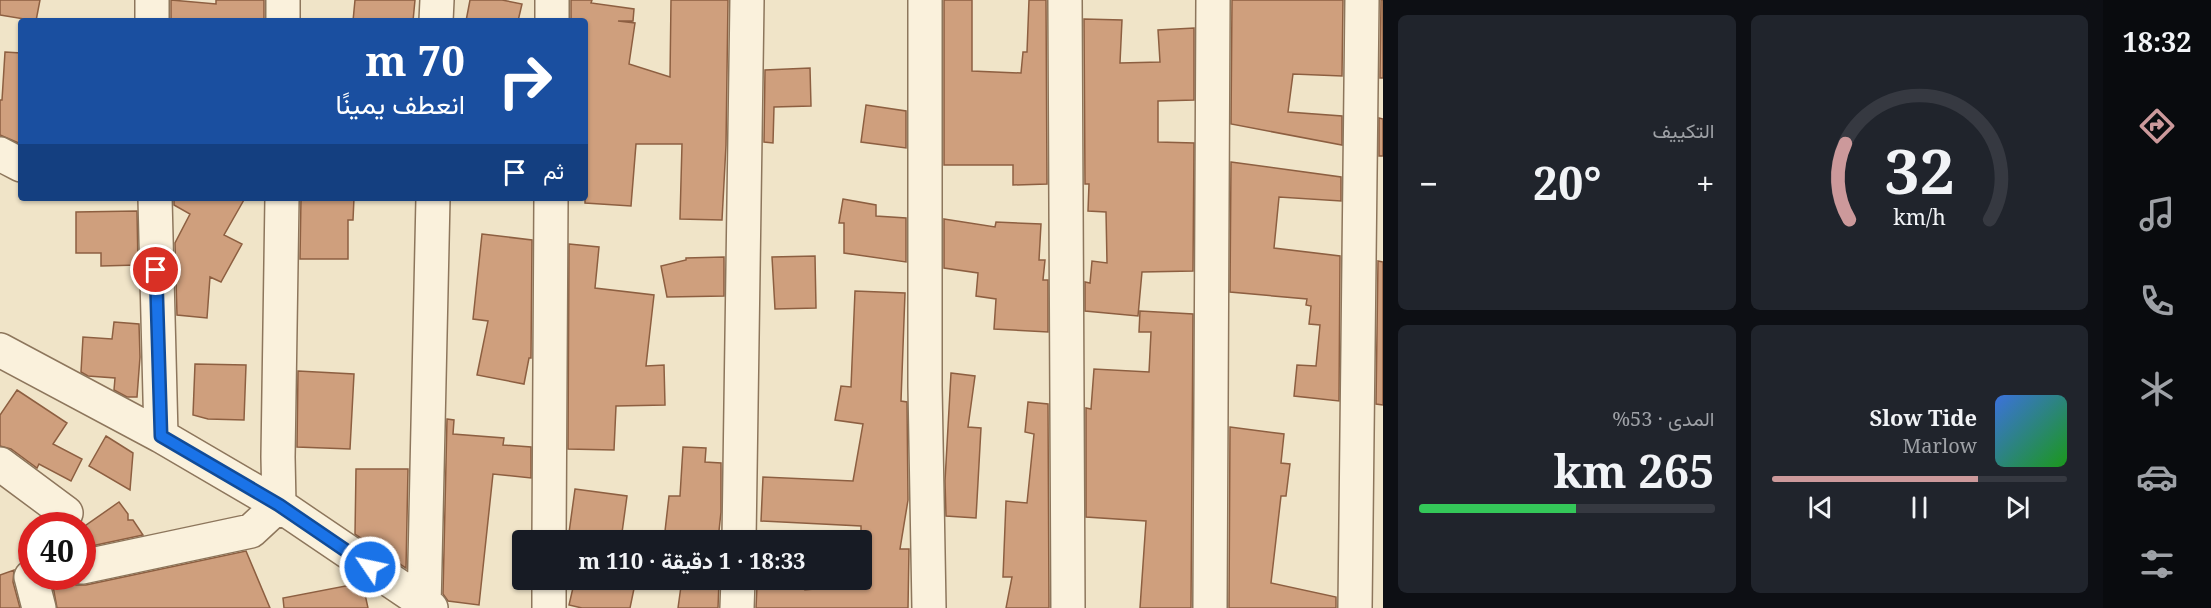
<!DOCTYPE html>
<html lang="ar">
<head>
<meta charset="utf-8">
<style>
	:root { --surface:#171b24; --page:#20242c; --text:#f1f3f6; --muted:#9ea1a6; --line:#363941; --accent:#cc999b }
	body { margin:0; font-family:"Noto Serif",Vazirmatn,serif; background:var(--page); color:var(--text); direction:rtl; height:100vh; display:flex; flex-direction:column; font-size:22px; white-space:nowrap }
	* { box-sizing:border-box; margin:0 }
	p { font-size:20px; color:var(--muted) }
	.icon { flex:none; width:33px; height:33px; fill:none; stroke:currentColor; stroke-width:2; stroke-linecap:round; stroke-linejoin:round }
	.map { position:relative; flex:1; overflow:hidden; direction:ltr }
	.details { display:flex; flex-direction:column; gap:15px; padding:15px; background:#0d0f14; width:720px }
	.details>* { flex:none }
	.top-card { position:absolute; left:18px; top:18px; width:570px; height:183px; border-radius:6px; box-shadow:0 2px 4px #0004; direction:rtl; background:#1a4fa0; color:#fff; overflow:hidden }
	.speed { position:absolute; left:18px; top:512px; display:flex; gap:12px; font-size:30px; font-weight:700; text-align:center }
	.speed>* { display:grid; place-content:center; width:78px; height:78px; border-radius:50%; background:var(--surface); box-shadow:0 2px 4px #0004; line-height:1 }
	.speed .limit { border:9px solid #d22; background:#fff; color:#111 }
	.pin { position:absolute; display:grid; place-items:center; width:51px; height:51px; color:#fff; margin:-26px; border:3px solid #fff; border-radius:50%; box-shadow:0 2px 6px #0007 }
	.me { position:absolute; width:66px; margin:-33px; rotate:304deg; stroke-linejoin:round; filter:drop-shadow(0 0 4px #0008) }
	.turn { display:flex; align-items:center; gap:21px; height:126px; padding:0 24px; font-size:27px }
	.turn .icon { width:78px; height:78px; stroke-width:2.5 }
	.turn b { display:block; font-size:42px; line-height:51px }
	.then { display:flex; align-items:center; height:57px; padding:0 24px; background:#0003; gap:12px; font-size:22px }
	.big { font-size:45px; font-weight:700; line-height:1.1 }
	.details .card { flex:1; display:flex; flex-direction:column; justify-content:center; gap:9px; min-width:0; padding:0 21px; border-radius:9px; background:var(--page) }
	.details .dial { align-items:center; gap:0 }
	.dial svg { height:156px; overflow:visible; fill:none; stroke:var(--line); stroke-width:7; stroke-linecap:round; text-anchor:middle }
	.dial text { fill:var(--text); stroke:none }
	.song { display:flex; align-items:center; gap:18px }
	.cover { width:72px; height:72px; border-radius:9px; background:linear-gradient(135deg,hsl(220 70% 55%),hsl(120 70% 35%)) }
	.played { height:6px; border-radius:3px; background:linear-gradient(90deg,var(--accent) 70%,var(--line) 70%) }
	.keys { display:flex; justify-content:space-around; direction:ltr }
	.heat { display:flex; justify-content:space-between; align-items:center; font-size:33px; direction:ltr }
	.charge { height:9px; border-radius:4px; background:linear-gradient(90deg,#34c759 53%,var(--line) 0) }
	.details .tiles { flex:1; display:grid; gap:15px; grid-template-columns:repeat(2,1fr) }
	.trip { position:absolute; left:512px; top:530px; width:360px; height:60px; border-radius:6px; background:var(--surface); box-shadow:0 2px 4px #0004; font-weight:700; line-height:60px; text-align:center; direction:rtl }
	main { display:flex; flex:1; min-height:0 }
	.tab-bar { display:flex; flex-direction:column; width:108px; justify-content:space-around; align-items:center; background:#090b0e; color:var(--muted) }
	.tab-bar .icon { width:42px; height:42px }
	.tab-bar .active { color:var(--accent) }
	.tab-bar b { font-size:27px; color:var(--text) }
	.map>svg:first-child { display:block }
</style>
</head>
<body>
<main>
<nav class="tab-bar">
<b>18:32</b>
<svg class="icon active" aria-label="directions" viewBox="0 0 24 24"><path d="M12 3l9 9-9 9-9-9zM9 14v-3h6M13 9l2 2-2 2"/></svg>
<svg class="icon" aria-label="music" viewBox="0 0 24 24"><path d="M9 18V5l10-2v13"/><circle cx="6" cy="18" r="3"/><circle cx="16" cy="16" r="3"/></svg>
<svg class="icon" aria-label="phone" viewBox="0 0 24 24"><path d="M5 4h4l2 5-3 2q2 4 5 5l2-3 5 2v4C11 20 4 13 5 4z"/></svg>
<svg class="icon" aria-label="climate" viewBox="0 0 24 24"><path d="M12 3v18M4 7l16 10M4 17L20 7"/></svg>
<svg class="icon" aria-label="car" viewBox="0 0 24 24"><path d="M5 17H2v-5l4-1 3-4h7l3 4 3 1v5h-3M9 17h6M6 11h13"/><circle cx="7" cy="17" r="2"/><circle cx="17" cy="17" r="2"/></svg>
<svg class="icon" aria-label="filters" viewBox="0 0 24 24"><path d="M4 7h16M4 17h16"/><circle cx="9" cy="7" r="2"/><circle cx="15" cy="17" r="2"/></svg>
</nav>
<section class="details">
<div class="tiles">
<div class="card dial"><svg viewBox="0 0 100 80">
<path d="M14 69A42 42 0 1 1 86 69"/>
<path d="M14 69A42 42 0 0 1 12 30" stroke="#cc999b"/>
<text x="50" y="56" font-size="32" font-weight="700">32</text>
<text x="50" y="72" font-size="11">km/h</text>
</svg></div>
<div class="card"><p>التكييف</p>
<div class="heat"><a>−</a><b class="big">20°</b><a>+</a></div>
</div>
<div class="card">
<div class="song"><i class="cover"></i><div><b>Slow Tide</b><p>Marlow</p></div></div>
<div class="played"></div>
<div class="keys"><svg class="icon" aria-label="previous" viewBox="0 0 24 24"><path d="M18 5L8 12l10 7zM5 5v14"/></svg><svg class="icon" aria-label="pause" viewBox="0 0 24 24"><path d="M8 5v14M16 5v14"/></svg><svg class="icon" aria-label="next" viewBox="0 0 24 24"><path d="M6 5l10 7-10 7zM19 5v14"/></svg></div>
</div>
<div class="card"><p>المدى · 53%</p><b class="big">265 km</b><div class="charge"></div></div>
</div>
</section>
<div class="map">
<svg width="1383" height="608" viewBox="0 0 1383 608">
	<rect width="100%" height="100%" fill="#f0e4c8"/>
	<path fill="#cf9f7d" stroke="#8d5f41" stroke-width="1.5" d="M0,0H40L36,21L0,15Z
		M171,0L216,4V0H264V21H171Z
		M355,0H415L413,21H353Z
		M470,0H502L522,4L518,21H466Z
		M571,0H592L591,3L634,9L633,21H618L635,23L629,64L670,77L671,0H728L726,145L722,220L680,219L682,144H636L631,206L585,203V21H571Z
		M944,0H972V71L1021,73L1023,52H1027L1029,0H1046L1047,184L1013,185V165H944Z
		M1232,0H1343L1342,76L1293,74L1288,112L1342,116V145L1231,124Z
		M1381,0H1383V78H1380Z
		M1084,19L1122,20L1120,63L1160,62L1158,30L1194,28V100L1158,101V142L1194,143L1193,271L1142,272L1138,316L1085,311V282L1090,283L1092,261L1107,263L1106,212L1088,211L1089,184H1085Z
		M5,52L21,53V144L0,135V100H2Z
		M810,68L811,106L774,107L773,143L764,142L765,70Z
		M866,105L906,111V148L861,142Z
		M1379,118L1383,119V156H1379Z
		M1231,162L1341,177V201L1279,197L1274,248L1340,256L1339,401L1294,396L1297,365L1316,366L1320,325L1309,324L1311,306L1306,305L1307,299L1230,292Z
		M174,198H245L224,235L242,244L221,282L210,277L207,318L177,315L175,243L190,214L174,205Z
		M301,198H354L353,220H348V259H300Z
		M843,199L876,205V216L906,218V262L844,253V223H839Z
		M137,211L138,265L101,266V253H76V212Z
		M944,219L995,227L996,222L1041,224L1039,260H1045L1043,280H1048V332L994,329L996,299L976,296L978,273L944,268Z
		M482,234L532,240L531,358H529L524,384L477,375L488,321L473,319Z
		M569,244L599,247L595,288L654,295L646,366L664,365L665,405L616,406L614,450L568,449Z
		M815,256L816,308L775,309L772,257Z
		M724,257V296L667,297L661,266L686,260V258Z
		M1378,261L1383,262V405L1376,404Z
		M855,291L905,293L901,401L907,402L908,500L900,549H909L908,608H756L757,586L761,587V579H805V590L855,585V579H861V526L761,521L763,477L853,481L863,424L835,420L841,386L851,387Z
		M1140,311L1193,314L1191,608H1140L1146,521L1086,517V408L1091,409L1094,369L1149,372L1151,332H1139Z
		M114,322L139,324L140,357L137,397H127L114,390L115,378L88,376L81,372L83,337L112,339Z
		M195,364L246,365L244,420L208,419L193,415Z
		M298,371L354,374L350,449L297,447Z
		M951,373L975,376L968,427L981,428L976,518L946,516L945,481Z
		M17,390L67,423L53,444L82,459L71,481L39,464L37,468L11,449L0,446V415Z
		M1028,402L1048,404L1049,608H1006L1012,577H1003L1006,501L1027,503L1034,434L1025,432Z
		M447,419L454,420L453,434L504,438L503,445L531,447V478L493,474L479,605L448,601L443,594Z
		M1230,427L1284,434L1281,463L1290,464L1286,496H1281L1271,583L1336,597V608H1229Z
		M106,436L133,453L130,490L89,466Z
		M683,447L706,448L705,462L721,463V512L718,540H664L669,496H680Z
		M356,469H408L406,568L355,534Z
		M575,489L627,496L621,540H568Z
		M119,502L128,514V520H133L143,535L82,548V528Z
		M246,551L270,608H57L53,586L55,580L67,578L76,585H86Z
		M14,570L13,582L20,608H0V575Z
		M575,579H636L630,608H582L569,605Z
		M682,579L719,581L718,608H678Z
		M361,583L363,585L368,608H284L283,598Z"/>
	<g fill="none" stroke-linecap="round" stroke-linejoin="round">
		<defs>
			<path id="minor" d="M152,0V21
				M283,0V21
				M925,0V386L929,608
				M1065,0L1068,608
				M436,21L437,0
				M552,21V0
				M0,154L21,165
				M155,198L161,436
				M0,350L161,436L279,505L431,608
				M0,464L66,513
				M549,540L551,198
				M739,540L747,0
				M82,567L251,531L279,505L278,457L282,198
				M37,576L31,577L39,608
				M424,608L433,198
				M549,608V579
				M737,608L738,579
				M1210,608L1213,0
				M1355,608L1362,0"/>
		</defs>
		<use href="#minor" stroke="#8d765c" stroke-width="36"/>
		<use href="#minor" stroke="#faf1dc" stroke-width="33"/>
	</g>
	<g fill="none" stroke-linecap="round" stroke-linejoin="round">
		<defs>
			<path id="route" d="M156,270L161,436L279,505L370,567"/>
		</defs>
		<use href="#route" stroke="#114b97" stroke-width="15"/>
		<use href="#route" stroke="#1a73e8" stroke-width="10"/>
	</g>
</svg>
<div class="speed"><div class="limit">40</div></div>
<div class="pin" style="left:156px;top:270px;background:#d93025"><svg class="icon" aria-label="arrive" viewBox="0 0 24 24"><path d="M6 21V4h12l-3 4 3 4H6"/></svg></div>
<svg class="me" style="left:370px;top:567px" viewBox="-20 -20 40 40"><circle r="17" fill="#1a73e8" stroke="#fff" stroke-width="3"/><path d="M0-11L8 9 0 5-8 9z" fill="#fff"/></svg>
<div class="trip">18:33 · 1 دقيقة · 110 m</div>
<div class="top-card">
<div class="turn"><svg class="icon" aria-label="right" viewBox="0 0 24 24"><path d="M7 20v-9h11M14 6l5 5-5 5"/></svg><div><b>70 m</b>انعطف يمينًا</div></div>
<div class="then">ثم<svg class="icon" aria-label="arrive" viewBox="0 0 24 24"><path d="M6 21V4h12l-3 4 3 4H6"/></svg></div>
</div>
</div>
</main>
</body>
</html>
